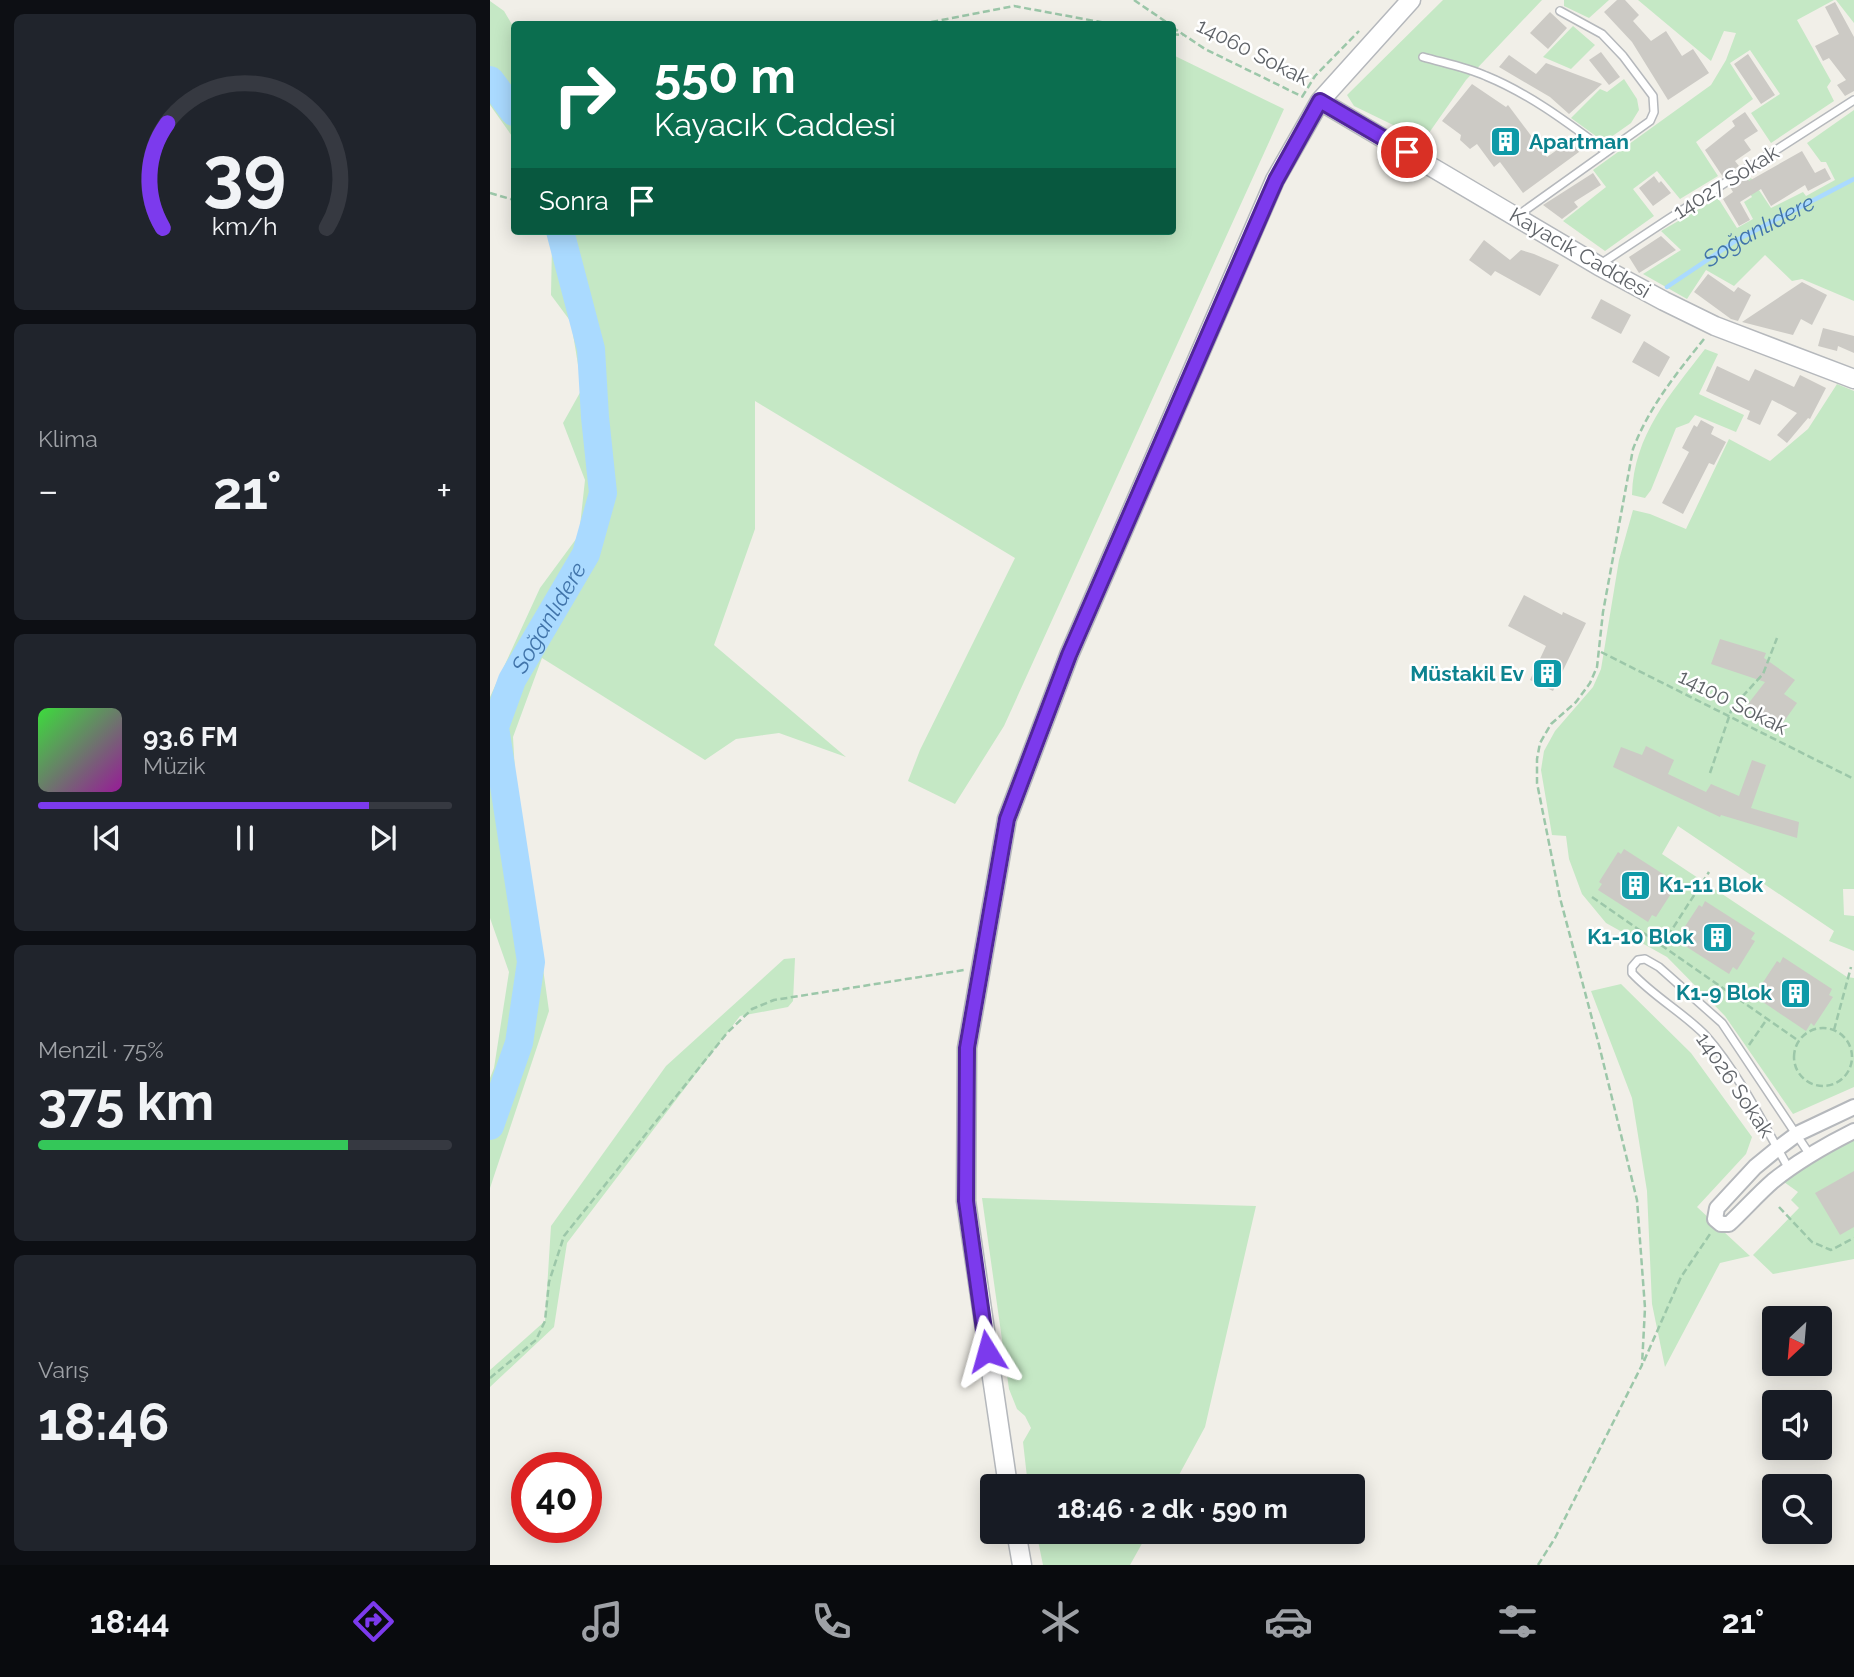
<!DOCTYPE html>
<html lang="tr">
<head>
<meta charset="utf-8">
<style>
	:root { --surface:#171b24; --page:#20242c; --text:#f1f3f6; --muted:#9ea1a6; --line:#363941; --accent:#7c3aed }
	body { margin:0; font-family:Raleway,sans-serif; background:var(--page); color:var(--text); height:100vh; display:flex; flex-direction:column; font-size:26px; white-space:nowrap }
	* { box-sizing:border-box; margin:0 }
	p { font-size:23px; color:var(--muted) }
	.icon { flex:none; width:38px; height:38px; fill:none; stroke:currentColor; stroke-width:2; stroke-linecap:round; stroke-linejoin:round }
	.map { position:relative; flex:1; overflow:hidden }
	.panel { display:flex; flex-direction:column; gap:14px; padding:14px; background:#0d0f14; width:490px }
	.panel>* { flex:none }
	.guide { position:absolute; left:21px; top:21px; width:665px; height:214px; border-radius:7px; box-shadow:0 4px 18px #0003; background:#0b6e4f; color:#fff; overflow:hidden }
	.needle { width:46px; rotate:206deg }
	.fabs { position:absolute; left:1272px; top:1306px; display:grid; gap:14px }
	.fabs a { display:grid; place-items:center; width:70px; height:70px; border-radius:7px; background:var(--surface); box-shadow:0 4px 18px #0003; font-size:35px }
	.speed { position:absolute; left:21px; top:1452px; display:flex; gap:14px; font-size:35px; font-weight:700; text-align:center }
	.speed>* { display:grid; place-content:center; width:91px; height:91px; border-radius:50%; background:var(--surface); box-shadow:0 4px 18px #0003; line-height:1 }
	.speed .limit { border:10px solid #d22; background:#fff; color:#111 }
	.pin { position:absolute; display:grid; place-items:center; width:60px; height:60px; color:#fff; margin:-30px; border:4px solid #fff; border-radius:50%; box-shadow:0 2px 7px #0007 }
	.me { position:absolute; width:77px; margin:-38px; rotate:352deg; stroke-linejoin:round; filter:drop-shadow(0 0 5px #0008) }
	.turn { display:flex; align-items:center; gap:24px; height:147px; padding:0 28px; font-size:32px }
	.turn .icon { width:91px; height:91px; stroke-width:2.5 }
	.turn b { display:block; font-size:49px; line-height:60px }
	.then { display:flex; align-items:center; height:66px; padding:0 28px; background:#0003; gap:14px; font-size:26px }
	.big { font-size:52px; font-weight:700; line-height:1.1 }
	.panel .card { flex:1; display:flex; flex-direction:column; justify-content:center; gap:10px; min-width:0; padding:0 24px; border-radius:10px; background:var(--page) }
	.panel .dial { align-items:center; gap:0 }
	.dial svg { height:182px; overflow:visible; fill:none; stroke:var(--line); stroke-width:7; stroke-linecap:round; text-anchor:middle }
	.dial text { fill:var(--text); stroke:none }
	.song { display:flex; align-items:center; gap:21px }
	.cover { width:84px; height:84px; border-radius:10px; background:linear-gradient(135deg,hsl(120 70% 55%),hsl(300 70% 35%)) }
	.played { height:7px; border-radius:4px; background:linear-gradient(90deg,var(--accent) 80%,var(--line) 80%) }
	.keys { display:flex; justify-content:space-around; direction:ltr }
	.heat { display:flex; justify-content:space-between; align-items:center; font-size:38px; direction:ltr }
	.charge { height:10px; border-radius:5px; background:linear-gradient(90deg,#34c759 75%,var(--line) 0) }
	.trip { position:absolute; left:490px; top:1474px; width:385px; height:70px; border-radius:7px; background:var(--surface); box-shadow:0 4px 18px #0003; font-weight:700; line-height:70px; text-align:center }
	.tab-bar { display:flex; height:112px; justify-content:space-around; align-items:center; background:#090b0e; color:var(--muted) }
	.tab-bar .icon { width:49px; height:49px }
	.tab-bar .on { color:var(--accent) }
	.tab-bar b { font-size:32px; color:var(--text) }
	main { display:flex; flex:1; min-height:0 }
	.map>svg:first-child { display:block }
</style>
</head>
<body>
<main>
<section class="panel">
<div class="card dial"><svg viewBox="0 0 100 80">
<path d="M14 69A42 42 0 1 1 86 69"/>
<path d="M14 69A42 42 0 0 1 16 23" stroke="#7c3aed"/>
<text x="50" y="56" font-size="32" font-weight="700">39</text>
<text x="50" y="72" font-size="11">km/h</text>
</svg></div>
<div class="card"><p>Klima</p>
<div class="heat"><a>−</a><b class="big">21°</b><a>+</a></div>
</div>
<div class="card">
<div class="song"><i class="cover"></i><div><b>93.6 FM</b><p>Müzik</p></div></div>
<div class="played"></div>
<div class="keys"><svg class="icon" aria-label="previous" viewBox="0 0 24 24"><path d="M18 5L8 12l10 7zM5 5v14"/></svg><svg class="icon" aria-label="pause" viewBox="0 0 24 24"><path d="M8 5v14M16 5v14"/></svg><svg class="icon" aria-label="next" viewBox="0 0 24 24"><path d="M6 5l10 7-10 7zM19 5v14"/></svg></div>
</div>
<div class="card"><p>Menzil · 75%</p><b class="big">375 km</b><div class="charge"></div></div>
<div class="card"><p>Varış</p><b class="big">18:46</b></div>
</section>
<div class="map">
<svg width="1364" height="1565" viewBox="0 0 1364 1565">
	<rect width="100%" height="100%" fill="#f1efe8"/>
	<path fill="#c5e8c5" d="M953,0H1052L976,80L934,140L864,106L857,95Z
		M1074,0H1119L1099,18L1074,6Z
		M1148,0H1344L1307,20L1341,81L1337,87L1344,101L1281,143L1261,113L1290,94L1260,50L1240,63L1263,99L1206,142L1228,176L1190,199L1167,171L1143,189L1164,216L1115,251L1073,221L1116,187L1103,170L1221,85L1236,60L1246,33L1234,31L1221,61Z
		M1346,0H1364V23Z
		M0,1L14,11L24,28V139L0,105Z
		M1083,26L1105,45L1081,69L1053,57Z
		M683,55L794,109L514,726L465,804L418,781L430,750L525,558L265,401V529L224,645L356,757L289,733L246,739L215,760L52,658L23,737L27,808L31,812L59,1011L0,1188V1078L4,1068L19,972L0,918V697L50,588L89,535L95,480L73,423L92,389L81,322L61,295L62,244L73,231H682Z
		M1134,79L1147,99L1149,110L1141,123L1114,142L1081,118L1110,89L1117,92Z
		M1364,110V301L1312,279L1302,281L1275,255L1244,286L1216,270L1197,299L1153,274L1191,250L1171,231L1228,198L1247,228L1263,219L1254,202L1262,197L1253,183L1261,178L1281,208L1313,192L1316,196L1345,180L1336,162H1331L1317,143Z
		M1215,349L1228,354L1209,394L1254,415L1246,432L1205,415L1199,423L1186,428L1161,490L1155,498L1142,495C1144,434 1180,395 1215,349Z
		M1347,384L1364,391V889H1353L1354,915L1364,916V951L1339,941L1344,931L1188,826L1172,854L1357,977L1364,978V1087L1303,1114L1235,1016L1177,957L1116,923L1092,894L1079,859L1076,836L1062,835L1051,770L1054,751L1065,731L1103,687L1111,669L1129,560L1143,510L1160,514L1196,529L1239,439L1280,461L1318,429Z
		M305,958L303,1001L298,1007L250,1016L77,1243L64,1327L0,1387V1370L55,1321L61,1226L176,1066L294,959Z
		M1131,984L1201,1053L1262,1137L1256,1154L1207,1207L1260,1256L1230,1263L1175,1367L1162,1304L1157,1191L1142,1098L1101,991Z
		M1364,1139V1259L1283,1274L1263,1255L1309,1208L1301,1200L1308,1192L1294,1182L1334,1153Z
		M492,1198L766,1206L715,1427L683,1486H538L533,1442L541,1428L535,1416L527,1409L519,1389Z
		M546,1531H659L640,1565H553Z"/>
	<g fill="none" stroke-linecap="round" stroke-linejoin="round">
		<path stroke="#aadaff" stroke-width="4.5" id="s1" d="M1177,287L1247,240L1364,179"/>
		<g stroke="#aadaff" stroke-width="28">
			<path d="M0,80L24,112"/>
			<path id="s2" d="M0,1126L29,1043L41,962L5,727L22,680L96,554L113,493L105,417L101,349L70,231"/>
		</g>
	</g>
	<path fill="#cccac5" d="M1127,0H1135L1149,15L1143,21L1161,41L1176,31L1192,56L1203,49L1219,73L1178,100L1142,42L1114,12Z
		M1345,2L1364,37V91L1355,96L1347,85L1356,80L1339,58L1333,61L1325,46L1349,34L1335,7Z
		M1060,12L1077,28L1058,49L1040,33Z
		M1111,52L1130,77L1119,85L1099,60Z
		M1258,54L1285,95L1271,104L1244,64Z
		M1019,55L1046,74L1056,63L1112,84L1079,114L1060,97L1009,67Z
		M982,84L1016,107L1018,105L1057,157L1081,140L1089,152L1033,193L1010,162L1004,167L987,144L980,149L970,140L971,135L952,121Z
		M1255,112L1268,131L1254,140L1261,150L1245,161L1249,166L1233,177L1215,150L1245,126L1242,121Z
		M1312,151L1325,173L1335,168L1341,179L1318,191L1315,185L1281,206L1271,189L1250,202L1260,220L1249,226L1233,199L1243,192L1240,187L1256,176L1259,181Z
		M1103,173L1111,185L1084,202L1088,207L1072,219L1053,205Z
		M1164,176L1169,183L1171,181L1181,193L1163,206L1149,188Z
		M1171,236L1186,250L1149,273L1139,257Z
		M994,240L1020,260L1031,250L1044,254L1069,265L1050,296L1005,271L1001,276L979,260Z
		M1218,274L1244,292L1248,287L1261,295L1248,321L1241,319L1204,292Z
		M1312,282L1337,295L1322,325L1311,319L1303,335L1252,322Z
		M1111,299L1141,315L1131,334L1101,318Z
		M1333,328L1364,336V353L1348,346L1347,351L1328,346Z
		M1154,341L1180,357L1169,377L1142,362Z
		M1227,366L1259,381L1265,369L1304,387L1310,375L1336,388L1320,419L1318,418L1297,443L1287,435L1307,413L1282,400L1270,425L1257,419L1260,411L1216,391Z
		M1211,420L1224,427L1221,434L1236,442L1224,465L1219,463L1193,514L1172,503L1199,452L1192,448L1204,425L1207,427Z
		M1034,595L1072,615L1073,612L1096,623L1063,691L1040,680L1056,646L1018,626Z
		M1230,639L1276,653L1274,658L1305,680L1294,694L1307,703L1290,727L1258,704L1275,682L1221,664Z
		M1156,746L1184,760L1178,774L1216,792L1221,784L1249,796L1262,760L1276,765L1261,808L1309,822L1307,838L1231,815L1230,817L1123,767L1131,747L1152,755Z
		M1134,849L1184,881L1180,887L1184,889L1166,917L1162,915L1158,922L1108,890L1112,884L1109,882L1128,852L1131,854Z
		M1215,901L1265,933L1261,939L1265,941L1247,970L1243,967L1239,974L1189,942L1193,936L1190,934L1209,905L1212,907Z
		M1293,957L1342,989L1339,995L1343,997L1324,1026L1321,1023L1316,1031L1267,998L1271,992L1268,990L1287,961L1290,963Z
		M1364,1171V1227L1350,1235L1325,1193Z"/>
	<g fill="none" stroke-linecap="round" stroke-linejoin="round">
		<defs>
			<path id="service" d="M933,57C954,63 976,67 996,76C1040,94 1078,123 1116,151
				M1027,216L1160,121L1164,112L1163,96L1133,56L1112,34L1070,11
				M1109,265L1177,220L1364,100
				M1299,1169C1275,1127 1248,1072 1216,1036C1194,1013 1164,997 1142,973V967L1148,960L1155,959L1169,967L1232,1023L1320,1155"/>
			<path id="minor" d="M1364,1107L1307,1134L1287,1149L1265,1167L1227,1208L1225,1219L1231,1224H1239C1254,1210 1268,1194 1283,1181C1308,1161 1336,1145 1364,1131"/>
			<path id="tertiary" d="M830,101L1109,266L1174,301L1225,326L1364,379
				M518,1486L476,1201L477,1048L517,819L579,655L785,180L830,101L921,0
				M526,1531L532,1565"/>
		</defs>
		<use href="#service" stroke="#b5b8bc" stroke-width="10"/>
		<use href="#minor" stroke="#b5b8bc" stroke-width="18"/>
		<use href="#tertiary" stroke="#b5b8bc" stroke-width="21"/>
		<path stroke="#9cc7a9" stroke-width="2.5" stroke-dasharray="7 3.5" stroke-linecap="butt" d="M644,0L679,24
			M431,24L524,6L621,24
			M682,27L715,49L813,97
			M682,34L693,35
			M812,97L825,76L869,31
			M0,193L24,200
			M1111,652L1364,779
			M1220,773L1242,708L1273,674L1287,638
			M1102,897L1309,1041
			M1172,945L1219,872
			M1304 1057a29 29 0 1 1 58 0a29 29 0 1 1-58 0Z
			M1344,1030L1361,967
			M1259,1045L1277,1019
			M1289,1207L1322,1242L1341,1250L1364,1238
			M1154,1361L1191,1277L1220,1234
			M0,1378L46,1340L55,1321L59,1282L74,1236L237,1033L262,1009L284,1000L474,970
			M1048,1565L1065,1538L1152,1365L1155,1308L1147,1200L1109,1045L1070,898L1047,783V759L1050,743L1061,724L1086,702L1100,683L1107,667L1113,612L1143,449C1159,407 1186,374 1214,339"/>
		<use href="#service" stroke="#fff" stroke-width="7"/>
		<use href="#minor" stroke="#fff" stroke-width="14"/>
		<use href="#tertiary" stroke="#fff" stroke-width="18"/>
	</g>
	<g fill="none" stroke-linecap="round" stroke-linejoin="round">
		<defs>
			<path id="route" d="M497,1351L476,1201L477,1048L517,819L579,655L775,205L786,180L830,101L917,152"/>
		</defs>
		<use href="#route" stroke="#51269a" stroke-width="18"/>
		<use href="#route" stroke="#7c3aed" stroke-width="12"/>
	</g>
	<defs>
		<symbol id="building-square" viewBox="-11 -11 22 22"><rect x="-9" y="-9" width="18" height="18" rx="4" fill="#0f9aa8" stroke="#fff"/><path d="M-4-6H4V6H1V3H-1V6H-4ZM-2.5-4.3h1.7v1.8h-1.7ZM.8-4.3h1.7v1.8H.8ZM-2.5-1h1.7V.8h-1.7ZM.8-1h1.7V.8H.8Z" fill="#fff"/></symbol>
	</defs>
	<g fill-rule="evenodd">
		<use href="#building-square" x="998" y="124" width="35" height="35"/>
		<use href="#building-square" x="1040" y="656" width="35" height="35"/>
		<use href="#building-square" x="1128" y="868" width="35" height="35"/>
		<use href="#building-square" x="1210" y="920" width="35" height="35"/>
		<use href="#building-square" x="1288" y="976" width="35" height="35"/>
	</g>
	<g text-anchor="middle" stroke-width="5" stroke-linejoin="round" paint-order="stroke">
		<g font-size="21" fill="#5f6368" stroke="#fff">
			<text transform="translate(763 52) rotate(27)" y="7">14060 Sokak</text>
			<text transform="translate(1236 182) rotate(-32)" y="7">14027 Sokak</text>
			<text transform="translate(1090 253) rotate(30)" y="7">Kayacık Caddesi</text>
			<text transform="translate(1243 702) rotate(27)" y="7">14100 Sokak</text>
			<text transform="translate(1245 1085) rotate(56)" y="7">14026 Sokak</text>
		</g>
		<g font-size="21" font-weight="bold" fill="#0d838f" stroke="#fff" text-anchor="end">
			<text x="1039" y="149" text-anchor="start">Apartman</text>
			<text x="1034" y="681">Müstakil Ev</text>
			<text x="1169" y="892" text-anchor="start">K1-11 Blok</text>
			<text x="1204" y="944">K1-10 Blok</text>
			<text x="1282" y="1000">K1-9 Blok</text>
		</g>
		<g font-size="23" font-style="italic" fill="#4174aa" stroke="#fff">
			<text dy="8" stroke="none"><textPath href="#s1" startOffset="108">Soğanlıdere</textPath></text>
			<text dy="8" stroke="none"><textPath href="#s2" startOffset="530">Soğanlıdere</textPath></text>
		</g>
	</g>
</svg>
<div class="fabs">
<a><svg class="needle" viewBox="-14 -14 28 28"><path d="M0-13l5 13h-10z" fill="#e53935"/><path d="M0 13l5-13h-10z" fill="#9ea1a6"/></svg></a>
<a><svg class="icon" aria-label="sound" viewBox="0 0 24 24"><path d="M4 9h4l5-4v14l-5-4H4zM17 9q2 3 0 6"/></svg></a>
<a><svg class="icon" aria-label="search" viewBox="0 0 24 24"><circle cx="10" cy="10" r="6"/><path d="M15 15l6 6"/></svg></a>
</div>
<div class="speed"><div class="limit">40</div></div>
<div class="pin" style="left:917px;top:152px;background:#d93025"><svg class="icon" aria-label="arrive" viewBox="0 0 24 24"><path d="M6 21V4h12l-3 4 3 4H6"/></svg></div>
<svg class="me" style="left:497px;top:1351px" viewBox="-20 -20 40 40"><path d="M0-17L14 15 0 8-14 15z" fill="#7c3aed" stroke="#fff" stroke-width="4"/></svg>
<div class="trip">18:46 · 2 dk · 590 m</div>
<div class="guide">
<div class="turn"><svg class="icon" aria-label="right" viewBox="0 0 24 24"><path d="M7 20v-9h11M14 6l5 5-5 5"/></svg><div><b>550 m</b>Kayacık Caddesi</div></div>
<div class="then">Sonra<svg class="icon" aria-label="arrive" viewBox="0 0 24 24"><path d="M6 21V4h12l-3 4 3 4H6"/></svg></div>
</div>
</div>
</main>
<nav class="tab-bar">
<b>18:44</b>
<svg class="icon on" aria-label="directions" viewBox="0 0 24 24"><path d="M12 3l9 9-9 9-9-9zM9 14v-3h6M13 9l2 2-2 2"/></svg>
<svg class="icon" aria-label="music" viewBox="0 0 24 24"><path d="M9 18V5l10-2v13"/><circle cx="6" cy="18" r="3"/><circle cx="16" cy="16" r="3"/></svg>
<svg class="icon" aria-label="phone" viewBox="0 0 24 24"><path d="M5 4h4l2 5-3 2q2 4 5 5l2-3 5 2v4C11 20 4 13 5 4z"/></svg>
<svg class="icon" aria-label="climate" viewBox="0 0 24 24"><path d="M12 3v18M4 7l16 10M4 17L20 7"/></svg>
<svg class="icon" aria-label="car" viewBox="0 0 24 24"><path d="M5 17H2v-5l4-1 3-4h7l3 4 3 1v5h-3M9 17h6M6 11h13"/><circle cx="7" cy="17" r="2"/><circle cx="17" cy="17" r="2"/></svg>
<svg class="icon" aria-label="filters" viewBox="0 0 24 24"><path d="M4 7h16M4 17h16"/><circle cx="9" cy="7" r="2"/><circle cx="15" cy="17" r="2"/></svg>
<b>21°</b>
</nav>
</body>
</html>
